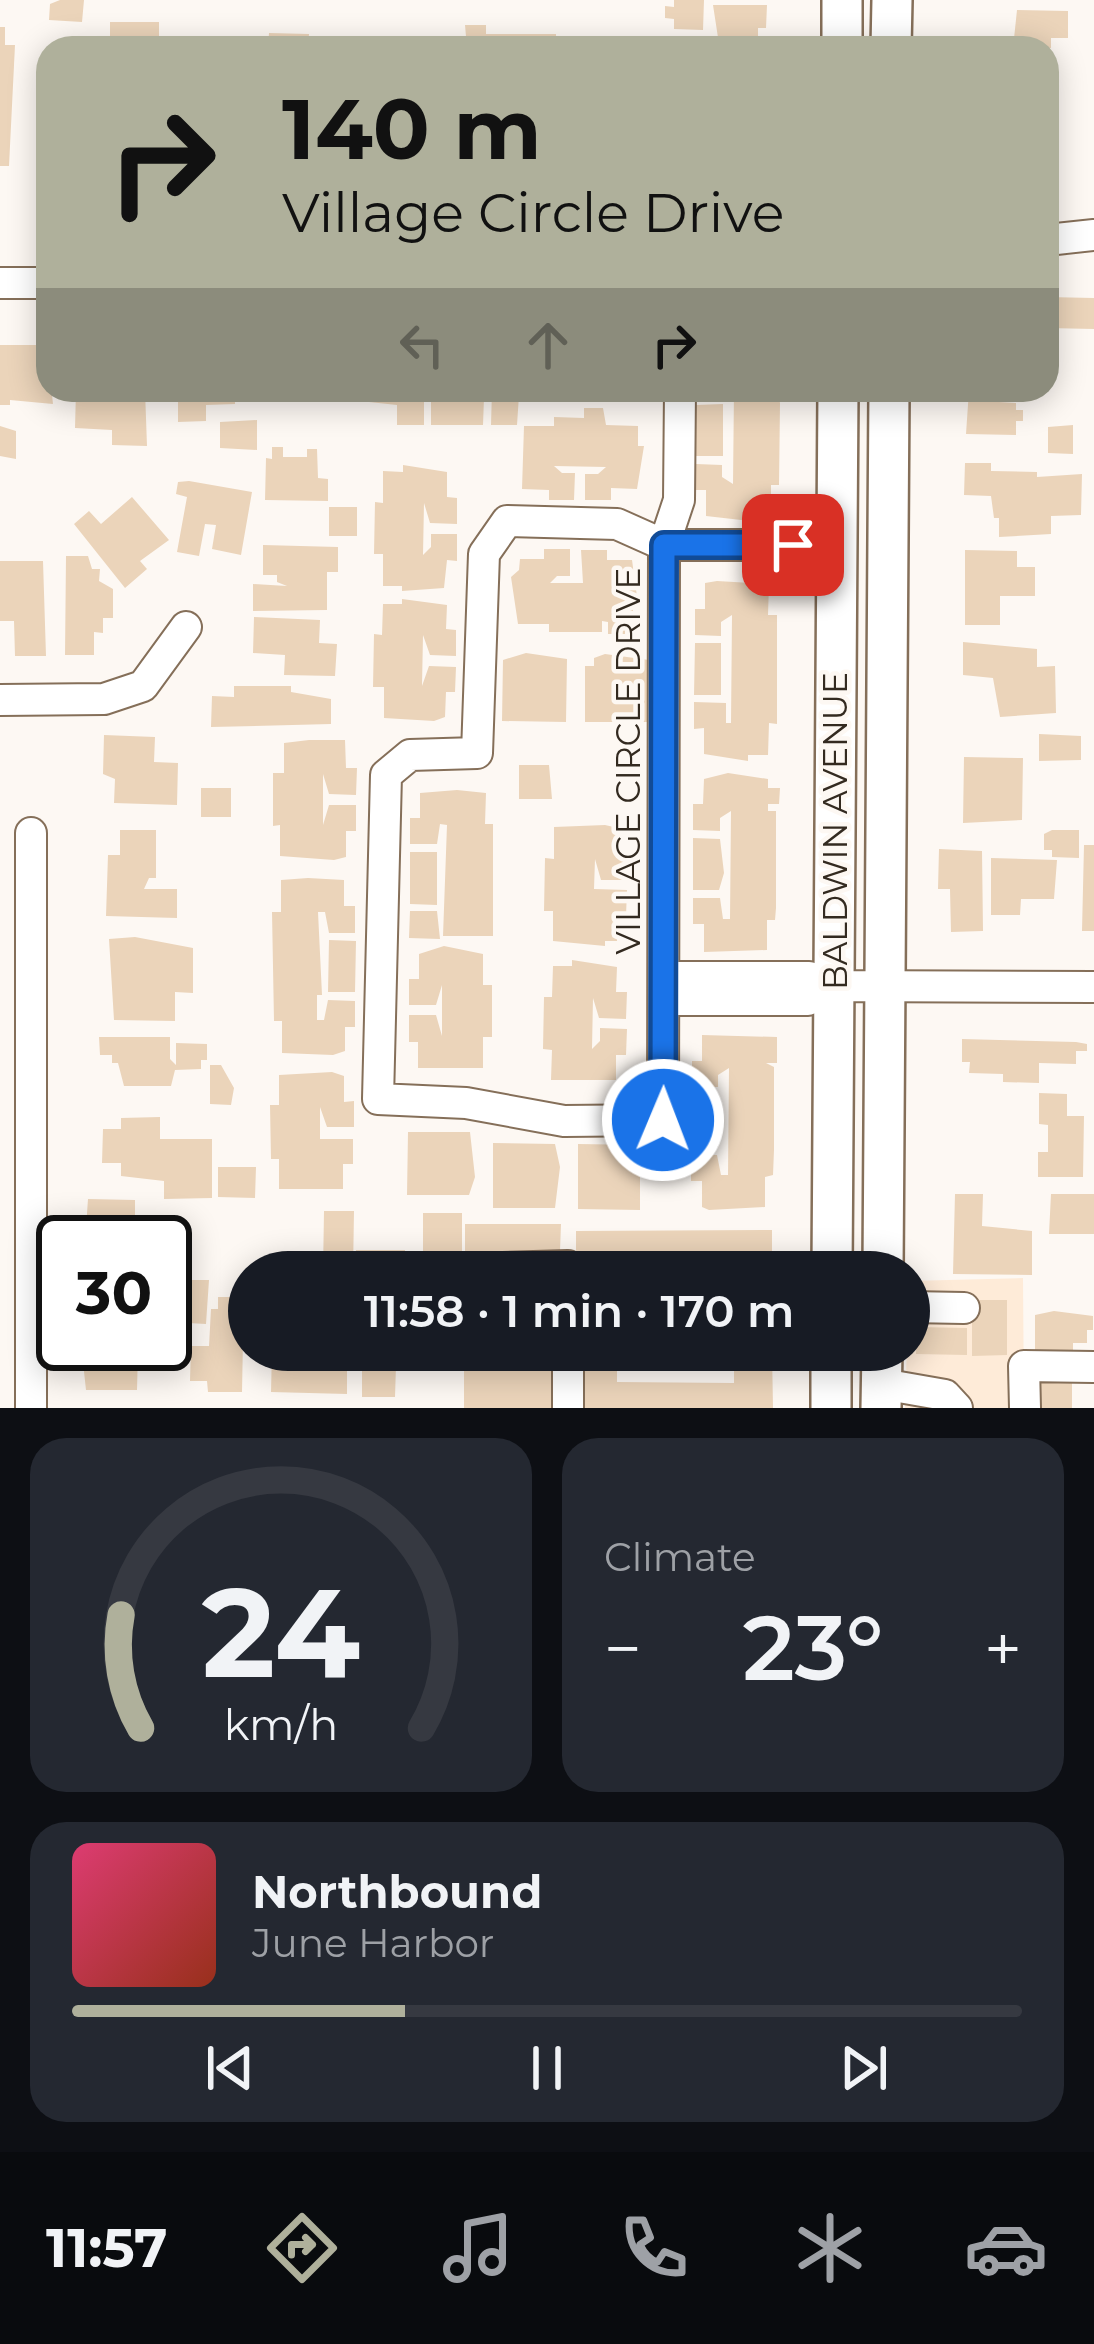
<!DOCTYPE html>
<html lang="en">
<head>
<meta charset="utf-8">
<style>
	:root { --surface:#171b24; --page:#242831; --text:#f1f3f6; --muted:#9ea1a6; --line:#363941; --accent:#afb09b }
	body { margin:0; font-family:Montserrat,sans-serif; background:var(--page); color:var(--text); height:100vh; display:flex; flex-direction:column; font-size:45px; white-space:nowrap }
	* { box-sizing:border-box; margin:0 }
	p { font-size:39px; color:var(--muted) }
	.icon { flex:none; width:66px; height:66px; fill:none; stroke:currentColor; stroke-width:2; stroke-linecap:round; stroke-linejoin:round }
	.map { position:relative; height:1408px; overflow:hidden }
	.sheet { display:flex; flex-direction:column; gap:30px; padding:30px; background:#0d0f14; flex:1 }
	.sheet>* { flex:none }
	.hud { position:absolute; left:36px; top:36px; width:1023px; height:366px; border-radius:36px; box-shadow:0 6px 30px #0003; background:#afb09b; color:#111; overflow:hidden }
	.speed { position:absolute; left:36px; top:1215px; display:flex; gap:24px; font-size:60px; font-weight:700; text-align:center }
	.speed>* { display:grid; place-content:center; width:156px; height:156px; border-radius:50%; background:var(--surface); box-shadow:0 6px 30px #0003; line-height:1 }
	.speed .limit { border:6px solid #111; border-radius:18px; background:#fff; color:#111 }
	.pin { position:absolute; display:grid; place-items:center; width:102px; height:102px; color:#fff; margin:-51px; border-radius:24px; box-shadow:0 6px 18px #0006 }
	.me { position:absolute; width:132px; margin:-66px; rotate:1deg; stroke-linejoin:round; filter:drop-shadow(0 0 9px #0008) }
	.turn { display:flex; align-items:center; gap:42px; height:252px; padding:0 48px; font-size:54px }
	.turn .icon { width:156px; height:156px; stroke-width:2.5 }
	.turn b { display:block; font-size:84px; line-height:102px }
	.lanes { display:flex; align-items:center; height:114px; padding:0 48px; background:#0003; justify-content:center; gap:60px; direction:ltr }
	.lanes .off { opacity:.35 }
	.big { font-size:90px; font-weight:600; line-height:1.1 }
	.sheet .card { flex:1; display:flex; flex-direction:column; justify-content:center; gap:18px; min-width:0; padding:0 42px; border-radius:36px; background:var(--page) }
	.sheet .dial { align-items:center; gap:0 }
	.dial svg { height:312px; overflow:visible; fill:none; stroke:var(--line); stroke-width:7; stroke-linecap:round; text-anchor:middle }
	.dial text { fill:var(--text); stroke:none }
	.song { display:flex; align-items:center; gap:36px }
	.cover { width:144px; height:144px; border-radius:18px; background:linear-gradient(135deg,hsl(340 70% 55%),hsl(10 70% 35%)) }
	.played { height:12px; border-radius:6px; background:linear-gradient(90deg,var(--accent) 35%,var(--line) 35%) }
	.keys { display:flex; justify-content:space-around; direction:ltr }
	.heat { display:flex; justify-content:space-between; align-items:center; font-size:66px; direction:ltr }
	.sheet .tiles { flex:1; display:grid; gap:30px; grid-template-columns:1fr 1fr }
	.card:last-child { grid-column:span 2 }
	.trip { position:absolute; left:228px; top:1251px; width:702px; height:120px; border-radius:60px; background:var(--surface); box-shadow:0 6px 30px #0003; font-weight:600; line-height:120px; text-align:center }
	.dock { display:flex; height:192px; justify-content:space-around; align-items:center; background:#090b0e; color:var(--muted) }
	.dock .icon { width:84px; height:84px }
	.dock .active { color:var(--accent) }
	.dock b { font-size:54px; color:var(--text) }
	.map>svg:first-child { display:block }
</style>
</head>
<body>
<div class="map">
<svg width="1094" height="1408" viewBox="0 0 1094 1408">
	<rect width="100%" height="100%" fill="#fdf8f3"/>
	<path fill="#feebd8" d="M1023,1278L1024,1408H905L909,1281Z"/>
	<path fill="#ebd4ba" d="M60,0H84L82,22L49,20L50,4Z
		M674,0H704L703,30L674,29V19L665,18V6L674,7Z
		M713,5H767L766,28H758V46L719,44Z
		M1017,10L1068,11V38H1051V48H1013Z
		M110,22H159V48H110Z
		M465,25H486V34H556V48H467Z
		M0,27H5V45H15L9,166H0Z
		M269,33L309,34L308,48H268Z
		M43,117L48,118V192H36Z
		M1047,297L1094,298V329L1047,328Z
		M0,345H37L36,358L48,359L53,404L10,400V405H0Z
		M76,390H145L147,446L112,445V430L75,428Z
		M178,390H235V404L206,405V421L178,422Z
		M369,390H403L411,398H424V425H397V405L369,402Z
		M492,390L519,395L517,425H491Z
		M734,390H777L780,403L779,485H771V516H750V521L706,516V490H696V464L722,465V477L733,484Z
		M969,390H999V402L1016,403V410H1023V421H1016V435L966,434Z
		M449,394L484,398L483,425H431V398Z
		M723,404V456H696V405Z
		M584,408H603L606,425L638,426V446H644L637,489L611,488V500H585V474H598L606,467L554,466L562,473H575L574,500H549V490L522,489L524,426H554V417L584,418Z
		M257,420V450L220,448V422Z
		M1073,425V454L1048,453V427Z
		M0,426L16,431V459L0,456Z
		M272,447H283V457H307V449H317L318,478L328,479V501L265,500L266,458L272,459Z
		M965,463H991V471L1037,472V477L1082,474L1081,515L1051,516V534L999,537V518H994L991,496L964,495Z
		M403,465L447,472V497L457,498V524L430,523L424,503L423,555L431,547V534H457V561L447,560L444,588L402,591V586H383V554H374L375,502L383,503V471L403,472Z
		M189,481L252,492L241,555L212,549L216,525L205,524L199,556L177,552L187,497L176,494L178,482Z
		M132,497L169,540L140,561L147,569L125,588L74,524L89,511L101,524Z
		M329,507H357V536H329Z
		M263,545L338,547V572H327V610L253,611V584L287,586L277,582V575H263Z
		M544,549H570V576H557L550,583H583L581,550H607V560H632L638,604H633V621H625V634H608V622L602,621V632H549V624H518L511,577L519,570L520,559H544Z
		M965,550L1017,551V567H1035V596H1000V625H965Z
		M66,556H88L92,569H100L99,581L113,589V618H103V633L94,632V655H65Z
		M0,561H43L46,656H15L14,621H0Z
		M717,581L769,584L768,615H777V724L769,723L768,755H748V761L704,754V728L694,729V702L726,703V723H731L732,615L721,622V636L695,635V609H705V583Z
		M402,599L447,605L446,629L456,630V656L430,655L423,635L422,686L429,666L456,667L455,692H446L445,717L434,721L384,718V687H373L374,634L382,635L383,604H402Z
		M254,617L320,620L319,643L337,644L335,676L284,675L285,655L253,653Z
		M963,642L1037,649V667L1055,666L1056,713L1000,717L993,678L963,675Z
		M695,643H721V695H694Z
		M526,653L567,659L566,722L502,721L503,660Z
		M605,654L649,660V722H585V666H594V658Z
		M234,686H291V692L331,699V724L211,727L212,696L234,697Z
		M1039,734L1081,736V760L1039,761Z
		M104,735L155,737L154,762L178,763L177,805L114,803L115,779L103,774Z
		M309,740H345L346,768H357L356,795L329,794L323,774V825L329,805H356V831H346V857L334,860L280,856V825L273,826V773H284V743Z
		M964,757L1023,758L1022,820L963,823Z
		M519,765H549L552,799H519Z
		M728,773L768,779V788H780L779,804H768V811H776V908L775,920H767V950L704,952V924H693V898H720L723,919H730L731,811L720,818V831L693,830V804H703L704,779Z
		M201,788H231V817H201Z
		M457,790L486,793L485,824H493V936H443L447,825L440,824L437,844H410V818H420V793Z
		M605,825L618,828V853H628L627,880H601L595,859L594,889L627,890L626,916H618L617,941H605V946L553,941V911H544L545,858L554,859V827Z
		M120,830H156V878H149L144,889H177V918L106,916L108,855H120Z
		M1052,830H1079V858L1052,857V850H1044V834Z
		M693,838L720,839L724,873L719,890H693Z
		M1084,845H1094V931H1082Z
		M939,849L982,851L983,931L951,932L950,889H938Z
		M410,852H437V905L410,904Z
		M991,858L1057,860L1054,899H1021L1020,915H991Z
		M308,878L344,880V906H355V933H329L325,912H318L322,995H317V1020H324L328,1000L355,1001V1027H345V1051L333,1055L282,1053V1021H274L272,912H281V880Z
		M410,911H437L440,939L409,938Z
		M135,937L193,948V993L175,992V1021L114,1020L109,939Z
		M329,940L356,941L355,992H328Z
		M444,946L483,954V985H492V1037H483V1068H418V1042H409V1015H436L442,1036V985L436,1005H409V979H419V954Z
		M572,960L617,967L616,992H627L626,1019L599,1018L593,998L592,1049L600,1041V1028L627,1029L626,1055H616V1080H551L552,1050L543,1049L544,997H552L553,966H572Z
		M702,1035L777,1037V1063H766L774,1067V1150L773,1175L765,1177V1207L709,1210L702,1207V1181H691V1155H717L721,1175H728L729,1068L718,1075V1087H692V1061H702Z
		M99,1037H170V1059L176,1065V1043L207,1044V1060H201V1069L175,1070L171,1086H124L118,1063H112V1055H100Z
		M962,1039L1076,1042L1087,1044V1051H1076V1064L1039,1063V1083L1003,1082V1074L969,1073L970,1062H962Z
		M210,1065H221L234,1088L231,1105L210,1104Z
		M332,1072L344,1076V1102L354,1101V1127H327L320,1107V1139H353V1164H343V1189H279V1159H271L270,1105H279V1075Z
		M1039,1093L1067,1094V1116H1084L1083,1177H1038V1152H1048V1125L1039,1124Z
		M691,1095H718V1147H691Z
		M160,1117V1139H212V1198L164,1199V1181L121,1176V1163H102L103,1129H121V1118Z
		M408,1132H470L475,1177L469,1195H407Z
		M493,1143L555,1144L560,1167L555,1208H493Z
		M578,1144L640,1145V1210L578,1209Z
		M218,1167H256L255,1198L218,1197Z
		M955,1194H983L982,1226L1032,1231V1275L953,1274Z
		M1051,1194H1094V1234H1049Z
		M88,1199L135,1200V1242H85Z
		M324,1211H354L353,1272H323Z
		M423,1213H462V1254H423Z
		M465,1224H561L560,1251H465Z
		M772,1230V1272H576V1231Z
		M356,1250H405V1265L463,1263V1272H355Z
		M171,1280H209L206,1324L170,1322Z
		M218,1297H242L243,1332H249V1340H243L242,1392H208L207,1381H190L191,1346H209L211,1309H218Z
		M972,1300H1007V1355L972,1356Z
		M1054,1311L1093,1316V1330H1087V1343H1073V1353L1035,1355V1315Z
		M917,1327L967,1328V1355L916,1354Z
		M81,1344L138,1351L137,1390H86Z
		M272,1350L347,1354V1394L271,1392Z
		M362,1350H403V1366H396L395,1397H362Z
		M576,1350H617V1382L734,1383V1350H772L773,1408H576Z
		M464,1364H558V1408H464Z
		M1033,1377H1072V1408H1033Z"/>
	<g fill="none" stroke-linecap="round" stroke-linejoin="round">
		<defs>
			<path id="minor" d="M1047,240L1094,235
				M0,283H48
				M680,390L679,500L664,545L663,1120L564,1121L466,1103L378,1099L386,775L410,755L477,753L484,554L507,521L617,524L664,545H836
				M0,700L104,699L143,686L186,627
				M664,977H809L835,986L1094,987
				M664,1000H808L835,986
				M471,1269L568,1266
				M909,1307L964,1308
				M882,1384L945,1395L957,1408
				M31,1408V833
				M568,1408V1350
				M1025,1408L1024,1366L1094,1367"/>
			<path id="major" d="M842,48V0
				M891,48L892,0
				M832,1272L838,390
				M883,1272L889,390
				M831,1408V1350
				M881,1408L882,1350"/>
		</defs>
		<use href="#minor" stroke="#856f59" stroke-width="34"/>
		<use href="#major" stroke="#856f59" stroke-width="44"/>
		<use href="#minor" stroke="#fff" stroke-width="30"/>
		<use href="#major" stroke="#fff" stroke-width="39"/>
	</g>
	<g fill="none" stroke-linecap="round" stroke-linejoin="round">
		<defs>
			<path id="route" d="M663,1120L664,545H793"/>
		</defs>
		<use href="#route" stroke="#114b97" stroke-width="30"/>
		<use href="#route" stroke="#1a73e8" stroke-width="21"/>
	</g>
	<g text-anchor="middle" stroke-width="9" stroke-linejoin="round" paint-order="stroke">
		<g font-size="33" fill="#332a20" stroke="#fdf8f3">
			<text transform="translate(628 761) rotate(-90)" y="12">VILLAGE CIRCLE DRIVE</text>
			<text transform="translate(835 831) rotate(-90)" y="12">BALDWIN AVENUE</text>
		</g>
	</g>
</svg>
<div class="speed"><div class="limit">30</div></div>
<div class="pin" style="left:793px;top:545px;background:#d93025"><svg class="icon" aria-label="arrive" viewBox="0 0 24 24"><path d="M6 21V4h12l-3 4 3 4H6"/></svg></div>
<svg class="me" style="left:663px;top:1120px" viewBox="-20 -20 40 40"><circle r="17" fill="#1a73e8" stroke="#fff" stroke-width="3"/><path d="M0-11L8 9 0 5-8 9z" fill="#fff"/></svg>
<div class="trip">11:58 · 1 min · 170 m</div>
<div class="hud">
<div class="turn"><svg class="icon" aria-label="right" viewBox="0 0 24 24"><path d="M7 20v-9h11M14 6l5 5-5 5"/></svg><div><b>140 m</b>Village Circle Drive</div></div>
<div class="lanes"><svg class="icon off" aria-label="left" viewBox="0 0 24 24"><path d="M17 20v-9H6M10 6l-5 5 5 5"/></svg><svg class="icon off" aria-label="ahead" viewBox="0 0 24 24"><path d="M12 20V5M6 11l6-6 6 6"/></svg><svg class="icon" aria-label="right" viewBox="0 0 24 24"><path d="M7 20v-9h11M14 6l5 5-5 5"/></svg></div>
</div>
</div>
<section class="sheet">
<div class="tiles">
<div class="card dial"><svg viewBox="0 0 100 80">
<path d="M14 69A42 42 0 1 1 86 69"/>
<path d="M14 69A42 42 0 0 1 9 40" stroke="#afb09b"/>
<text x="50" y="56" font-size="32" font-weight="700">24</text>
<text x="50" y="72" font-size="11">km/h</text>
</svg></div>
<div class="card"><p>Climate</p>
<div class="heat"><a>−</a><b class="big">23°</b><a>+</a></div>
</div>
<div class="card">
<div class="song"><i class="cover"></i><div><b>Northbound</b><p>June Harbor</p></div></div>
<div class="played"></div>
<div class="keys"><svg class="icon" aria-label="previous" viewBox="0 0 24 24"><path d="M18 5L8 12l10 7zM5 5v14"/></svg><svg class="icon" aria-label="pause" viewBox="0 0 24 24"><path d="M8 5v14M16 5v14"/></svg><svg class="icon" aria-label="next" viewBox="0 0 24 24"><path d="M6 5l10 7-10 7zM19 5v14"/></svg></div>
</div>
</div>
</section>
<nav class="dock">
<b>11:57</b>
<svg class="icon active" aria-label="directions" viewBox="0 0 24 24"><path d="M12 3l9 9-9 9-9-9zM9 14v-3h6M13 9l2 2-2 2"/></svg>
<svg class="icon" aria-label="music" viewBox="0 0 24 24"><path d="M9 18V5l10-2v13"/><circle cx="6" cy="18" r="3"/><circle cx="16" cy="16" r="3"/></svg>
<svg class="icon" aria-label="phone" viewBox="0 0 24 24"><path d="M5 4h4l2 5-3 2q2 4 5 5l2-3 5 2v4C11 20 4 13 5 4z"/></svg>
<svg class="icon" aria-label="climate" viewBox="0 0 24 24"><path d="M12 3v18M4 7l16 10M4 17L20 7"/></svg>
<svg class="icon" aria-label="car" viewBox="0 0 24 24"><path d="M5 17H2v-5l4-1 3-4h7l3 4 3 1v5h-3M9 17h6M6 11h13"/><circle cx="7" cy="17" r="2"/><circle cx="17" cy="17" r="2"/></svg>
</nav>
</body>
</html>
